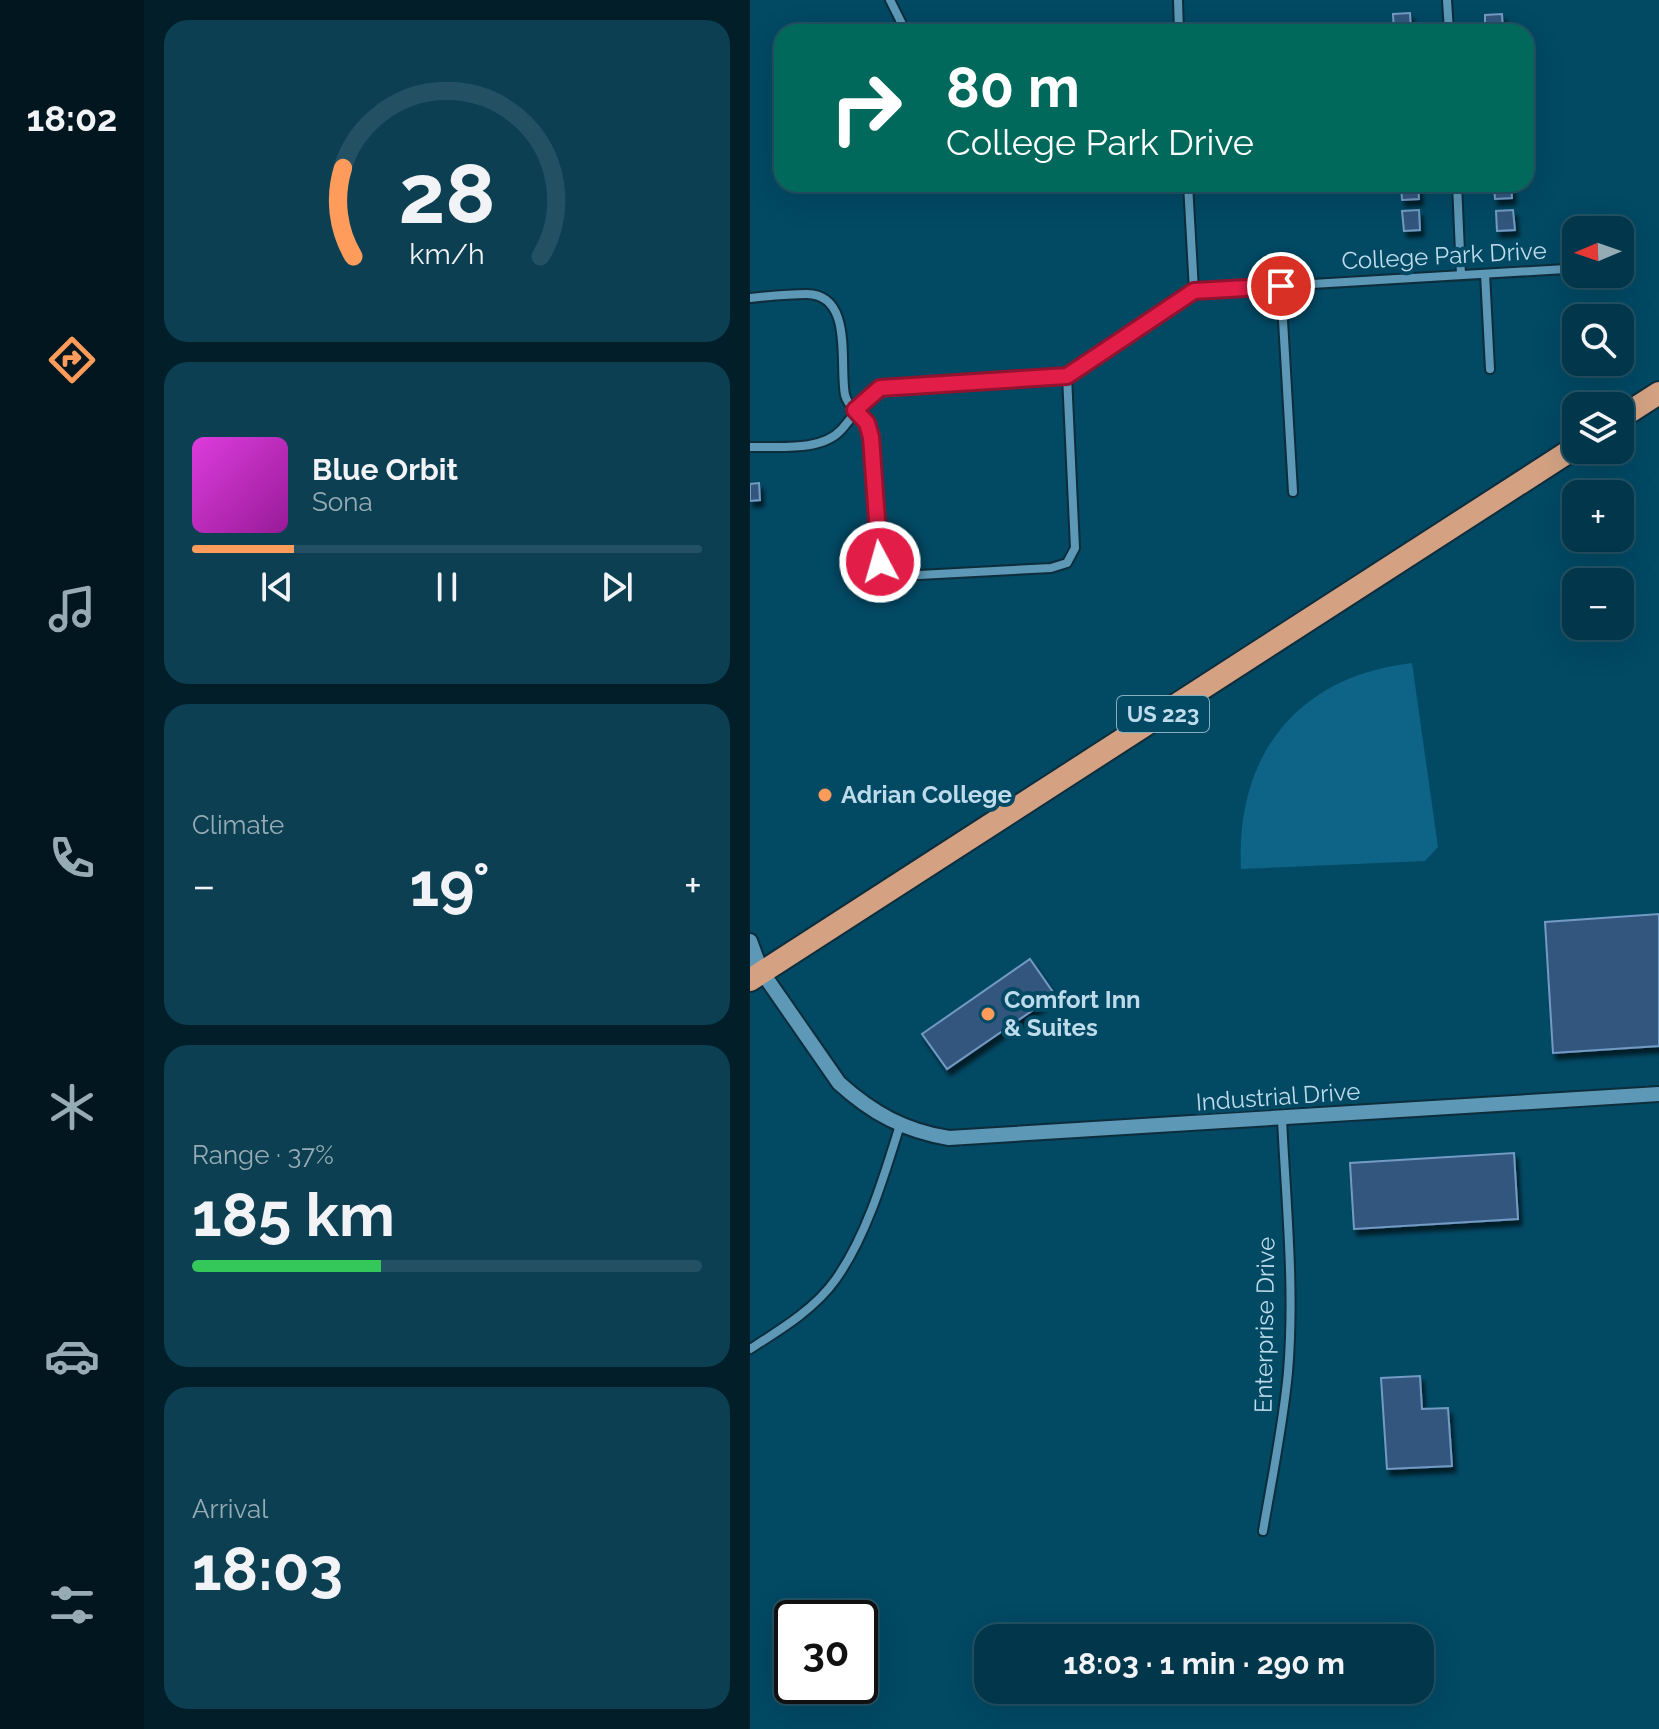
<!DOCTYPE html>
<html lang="en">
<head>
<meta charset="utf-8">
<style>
	:root { --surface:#02374b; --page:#0c3f52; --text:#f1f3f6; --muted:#96acb5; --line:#235163; --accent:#ff9b5b }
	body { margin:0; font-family:Raleway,sans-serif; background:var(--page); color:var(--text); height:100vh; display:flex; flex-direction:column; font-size:30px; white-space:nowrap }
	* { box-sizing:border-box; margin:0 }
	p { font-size:26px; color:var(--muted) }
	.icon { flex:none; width:44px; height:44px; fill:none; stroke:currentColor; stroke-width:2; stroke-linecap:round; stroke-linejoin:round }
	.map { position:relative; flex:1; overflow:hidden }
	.details { display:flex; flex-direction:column; gap:20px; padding:20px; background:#011e29; width:606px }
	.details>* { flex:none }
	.top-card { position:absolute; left:24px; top:24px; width:760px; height:168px; border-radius:24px; box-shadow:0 8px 32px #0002,0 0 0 2px var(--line); background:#00695c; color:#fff; overflow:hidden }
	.needle { width:52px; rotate:268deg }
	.fabs { position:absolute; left:812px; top:216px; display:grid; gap:16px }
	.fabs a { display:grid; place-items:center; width:72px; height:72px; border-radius:16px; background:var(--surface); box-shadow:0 8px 32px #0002,0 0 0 2px var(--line); font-size:40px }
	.speed { position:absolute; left:24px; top:1600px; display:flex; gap:16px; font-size:40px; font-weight:700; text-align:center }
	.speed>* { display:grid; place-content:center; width:104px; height:104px; border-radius:50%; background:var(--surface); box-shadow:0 8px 32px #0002,0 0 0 2px var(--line); line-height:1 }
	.speed .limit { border:4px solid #111; border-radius:12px; background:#fff; color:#111 }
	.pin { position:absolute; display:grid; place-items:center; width:68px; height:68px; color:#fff; margin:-34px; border:4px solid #fff; border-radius:50%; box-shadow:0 2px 8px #0007 }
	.me { position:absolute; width:88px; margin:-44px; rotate:354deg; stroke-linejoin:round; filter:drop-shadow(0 0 6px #0008) }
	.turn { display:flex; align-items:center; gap:28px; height:168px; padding:0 40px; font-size:36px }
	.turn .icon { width:104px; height:104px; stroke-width:2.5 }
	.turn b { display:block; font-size:56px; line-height:68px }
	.big { font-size:60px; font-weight:700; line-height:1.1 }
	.details .tile { flex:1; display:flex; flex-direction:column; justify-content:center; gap:12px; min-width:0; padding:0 28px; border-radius:24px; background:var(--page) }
	.details .dial { align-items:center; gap:0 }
	.dial svg { height:208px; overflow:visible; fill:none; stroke:var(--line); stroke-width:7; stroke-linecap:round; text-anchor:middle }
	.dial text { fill:var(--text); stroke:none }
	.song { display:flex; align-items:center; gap:24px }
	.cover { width:96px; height:96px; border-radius:12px; background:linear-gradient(135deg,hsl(300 70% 55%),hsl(300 70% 35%)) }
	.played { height:8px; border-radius:4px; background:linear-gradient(90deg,var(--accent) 20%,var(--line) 20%) }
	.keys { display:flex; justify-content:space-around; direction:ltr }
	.heat { display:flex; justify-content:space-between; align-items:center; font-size:44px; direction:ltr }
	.charge { height:12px; border-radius:6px; background:linear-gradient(90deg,#34c759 37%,var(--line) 0) }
	.trip { position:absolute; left:224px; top:1624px; width:460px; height:80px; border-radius:24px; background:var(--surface); box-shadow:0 8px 32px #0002,0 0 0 2px var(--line); font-weight:700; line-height:80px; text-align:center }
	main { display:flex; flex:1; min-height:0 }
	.tab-bar { display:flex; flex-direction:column; width:144px; justify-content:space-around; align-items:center; background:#01161e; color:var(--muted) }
	.tab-bar .icon { width:56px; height:56px }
	.tab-bar .selected { color:var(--accent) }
	.tab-bar b { font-size:36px; color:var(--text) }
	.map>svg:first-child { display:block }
</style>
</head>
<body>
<main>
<nav class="tab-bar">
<b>18:02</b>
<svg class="icon selected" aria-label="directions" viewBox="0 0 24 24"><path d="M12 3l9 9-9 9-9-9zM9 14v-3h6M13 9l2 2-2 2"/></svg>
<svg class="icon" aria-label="music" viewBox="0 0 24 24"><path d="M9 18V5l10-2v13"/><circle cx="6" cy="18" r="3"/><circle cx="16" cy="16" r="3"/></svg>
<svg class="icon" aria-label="phone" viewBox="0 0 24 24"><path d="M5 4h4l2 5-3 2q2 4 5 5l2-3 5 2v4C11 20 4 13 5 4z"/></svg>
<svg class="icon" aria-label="climate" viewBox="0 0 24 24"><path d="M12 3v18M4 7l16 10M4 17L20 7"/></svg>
<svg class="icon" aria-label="car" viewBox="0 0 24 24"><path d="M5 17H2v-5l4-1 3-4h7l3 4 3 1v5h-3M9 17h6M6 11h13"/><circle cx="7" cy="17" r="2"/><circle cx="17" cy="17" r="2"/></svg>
<svg class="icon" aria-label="filters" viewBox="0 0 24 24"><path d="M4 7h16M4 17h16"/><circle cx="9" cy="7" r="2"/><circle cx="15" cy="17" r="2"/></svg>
</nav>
<section class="details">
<div class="tile dial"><svg viewBox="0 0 100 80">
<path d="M14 69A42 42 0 1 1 86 69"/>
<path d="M14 69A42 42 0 0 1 10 35" stroke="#ff9b5b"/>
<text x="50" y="56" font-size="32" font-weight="700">28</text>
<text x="50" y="72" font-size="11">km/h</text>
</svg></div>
<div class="tile">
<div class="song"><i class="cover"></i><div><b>Blue Orbit</b><p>Sona</p></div></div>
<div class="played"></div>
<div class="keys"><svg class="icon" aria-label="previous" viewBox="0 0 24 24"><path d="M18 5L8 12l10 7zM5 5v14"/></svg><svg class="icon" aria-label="pause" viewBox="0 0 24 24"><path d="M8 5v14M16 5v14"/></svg><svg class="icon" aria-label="next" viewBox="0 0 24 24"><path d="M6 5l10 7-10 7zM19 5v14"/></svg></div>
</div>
<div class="tile"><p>Climate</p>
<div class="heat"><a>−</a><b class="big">19°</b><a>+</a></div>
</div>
<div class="tile"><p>Range · 37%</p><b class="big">185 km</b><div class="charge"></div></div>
<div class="tile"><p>Arrival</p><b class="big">18:03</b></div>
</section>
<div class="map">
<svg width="909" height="1729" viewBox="0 0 909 1729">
	<defs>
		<filter id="shadow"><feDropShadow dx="3.5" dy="6" stdDeviation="2" flood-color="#0009"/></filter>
	</defs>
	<rect width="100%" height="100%" fill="#024964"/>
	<path fill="#0d6486" d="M662,663L688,847L675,861L491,869C485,756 547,676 662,663Z"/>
	<path fill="#32577d" stroke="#739ac4" stroke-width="2" filter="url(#shadow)" d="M660,13L661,32H644L643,14Z
		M752,14L753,32H735V15Z
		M651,184H668L669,199L652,200Z
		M744,184H761L762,198L745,199Z
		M669,210L670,230L654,231L652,211Z
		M763,210L765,230L747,231L746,211Z
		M9,483L10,500L0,501V484Z
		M909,914V1046L803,1053L795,922Z
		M280,959L305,995L197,1069L172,1034Z
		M764,1153L768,1219L604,1229L600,1163Z
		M670,1376L672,1409L698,1408L702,1466L637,1469L631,1378Z"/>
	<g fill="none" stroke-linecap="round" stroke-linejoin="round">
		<defs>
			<path id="minor" d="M140,0L156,32
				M428,0L429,32
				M697,0L699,32
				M438,184L444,291
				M707,184L711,275
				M735,274L740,369
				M531,286L543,492
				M0,298C19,296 38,294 57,294C104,295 89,364 95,395C99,410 116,420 121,437L130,562L136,572L150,576L301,568L317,563L325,548L317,376
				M0,447C28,446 71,452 91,430C105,414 113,400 130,388L317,376L444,291L816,269
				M0,1349C30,1330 65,1309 86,1279C117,1235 134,1176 150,1125
				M513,1531C522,1478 533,1426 538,1372C545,1288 536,1203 532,1119"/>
			<path id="tertiary" d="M0,941L10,968
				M0,961L12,972L89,1083C122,1113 155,1131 199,1138L909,1094"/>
			<path id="trunk" d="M870,418L909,393
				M0,980L826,447"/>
		</defs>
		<use href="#minor" stroke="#0d2d3c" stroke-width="12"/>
		<use href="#tertiary" stroke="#0d2d3c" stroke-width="18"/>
		<use href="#trunk" stroke="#0d2d3c" stroke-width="26"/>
		<use href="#minor" stroke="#5d99b7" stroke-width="8"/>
		<use href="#tertiary" stroke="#5d99b7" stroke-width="14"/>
		<use href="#trunk" stroke="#d4a283" stroke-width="22"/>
	</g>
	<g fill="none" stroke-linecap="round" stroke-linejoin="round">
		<defs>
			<path id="route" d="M130,562L121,437L117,423L105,410L130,388L317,376L444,291L531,286"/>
		</defs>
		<use href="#route" stroke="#92132f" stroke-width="20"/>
		<use href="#route" stroke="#e11d48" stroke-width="14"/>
	</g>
	<g fill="#ff9b5b" stroke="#024964" stroke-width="3">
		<circle cx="75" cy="795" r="8"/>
		<circle cx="238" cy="1014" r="8"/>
	</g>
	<g text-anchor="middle" stroke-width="8" stroke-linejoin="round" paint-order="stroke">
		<rect fill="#024964" stroke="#86afc2" stroke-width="2" x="367" y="696" width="92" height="36" rx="6"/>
		<g font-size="22" font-weight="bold" fill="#bedbeb">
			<text x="413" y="722">US 223</text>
		</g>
		<g font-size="24" fill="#bedbeb" stroke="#024964">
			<text transform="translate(694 256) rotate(-3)" y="8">College Park Drive</text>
			<text transform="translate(528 1097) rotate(-4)" y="8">Industrial Drive</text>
			<text transform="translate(515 1325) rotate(-89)" y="8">Enterprise Drive</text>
		</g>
		<g font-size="24" font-weight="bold" fill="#bedbeb" stroke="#024964" text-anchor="start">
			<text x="91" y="803">Adrian College</text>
			<text x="254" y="1008">Comfort Inn<tspan x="254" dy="28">&amp; Suites</tspan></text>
		</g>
	</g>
</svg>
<div class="fabs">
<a><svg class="needle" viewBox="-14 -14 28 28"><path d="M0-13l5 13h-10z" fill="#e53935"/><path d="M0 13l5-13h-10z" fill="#96acb5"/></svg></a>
<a><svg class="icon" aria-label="search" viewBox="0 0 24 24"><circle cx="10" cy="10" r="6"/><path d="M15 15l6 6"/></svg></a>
<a><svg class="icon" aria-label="layers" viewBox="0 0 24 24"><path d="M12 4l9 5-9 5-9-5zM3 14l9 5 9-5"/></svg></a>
<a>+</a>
<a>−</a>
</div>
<div class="speed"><div class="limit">30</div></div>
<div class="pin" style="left:531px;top:286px;background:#d93025"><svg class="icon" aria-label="arrive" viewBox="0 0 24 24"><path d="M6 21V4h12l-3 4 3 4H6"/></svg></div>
<svg class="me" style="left:130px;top:562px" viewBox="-20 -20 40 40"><circle r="17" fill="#e11d48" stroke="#fff" stroke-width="3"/><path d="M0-11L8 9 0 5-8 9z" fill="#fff"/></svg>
<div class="trip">18:03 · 1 min · 290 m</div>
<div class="top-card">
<div class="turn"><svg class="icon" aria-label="right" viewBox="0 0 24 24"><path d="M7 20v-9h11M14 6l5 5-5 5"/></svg><div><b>80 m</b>College Park Drive</div></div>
</div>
</div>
</main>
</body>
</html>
